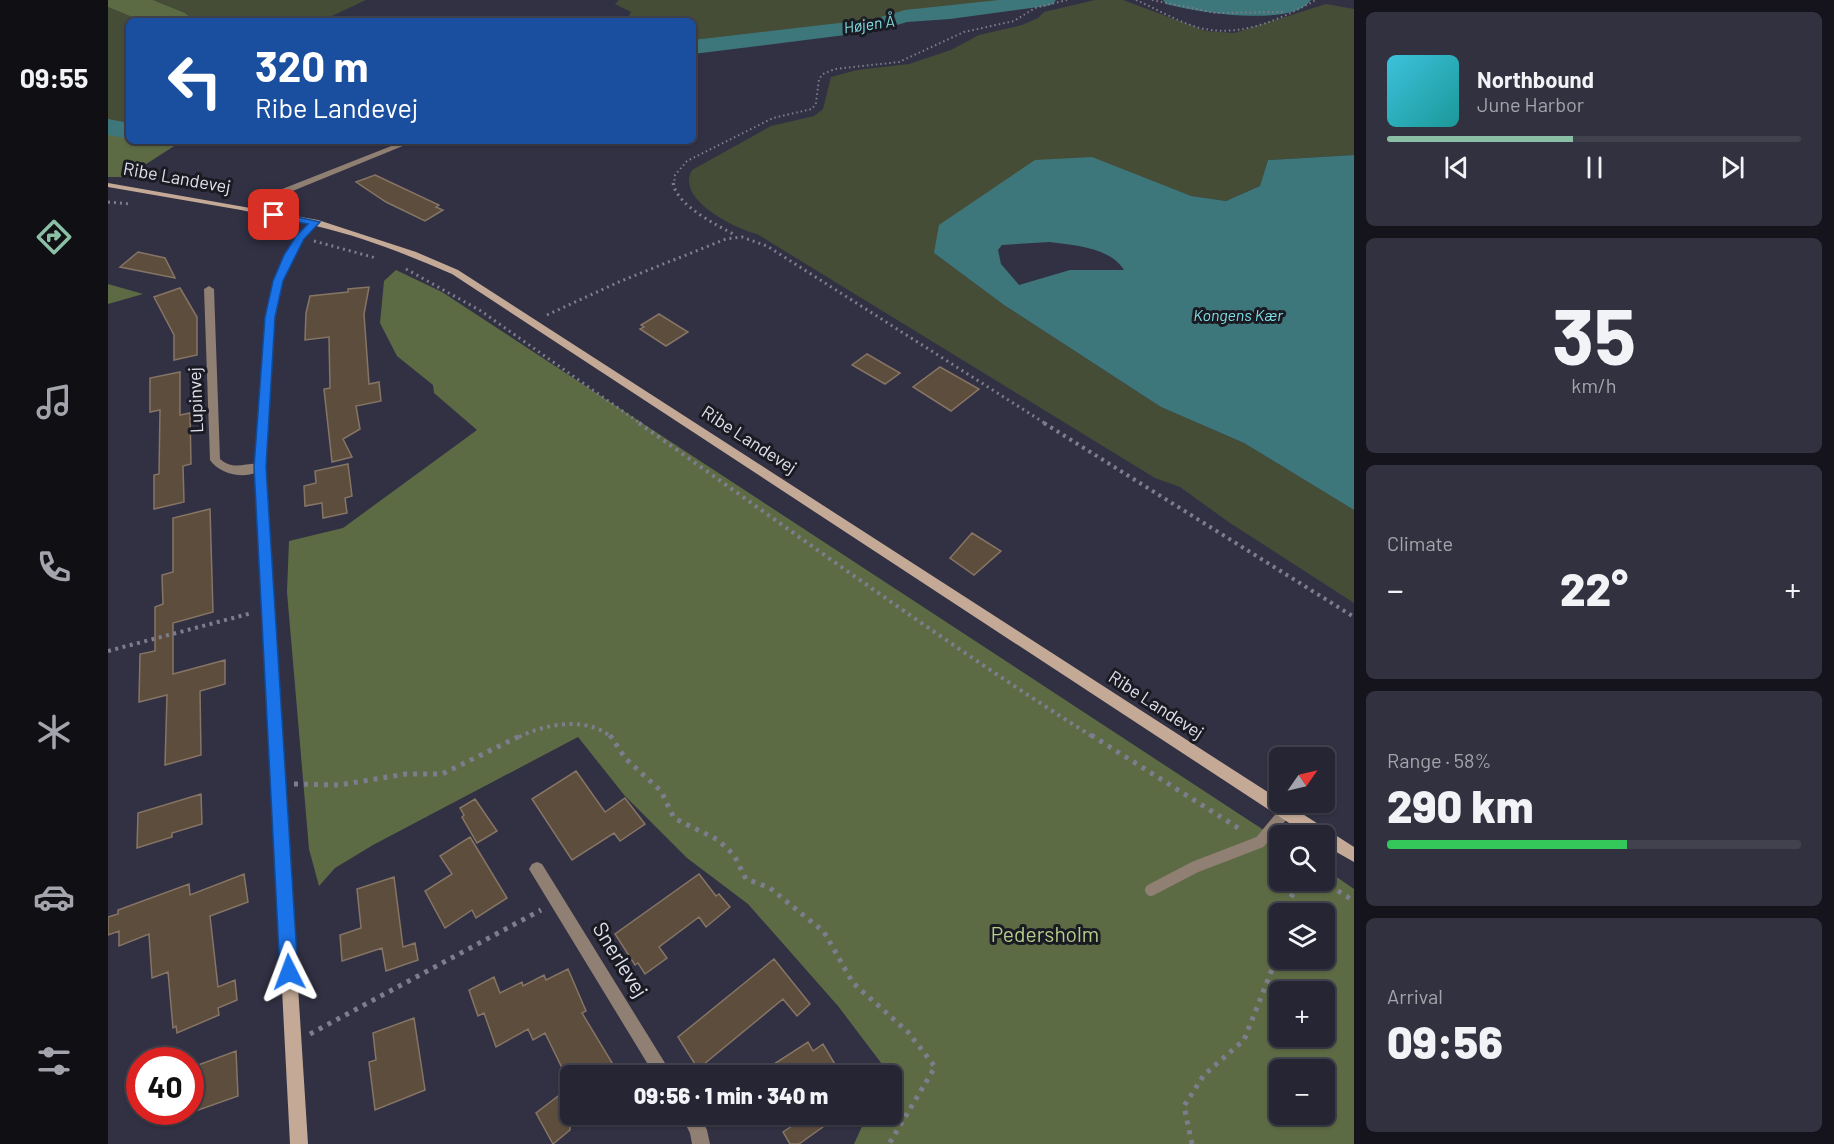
<!DOCTYPE html>
<html lang="en">
<head>
<meta charset="utf-8">
<style>
	:root { --surface:#262533; --page:#32313f; --text:#f1f3f6; --muted:#a4a5ac; --line:#42424e; --accent:#8abfa5 }
	body { margin:0; font-family:Barlow,sans-serif; background:var(--page); color:var(--text); height:100vh; display:flex; flex-direction:column; font-size:22px; white-space:nowrap }
	* { box-sizing:border-box; margin:0 }
	p { font-size:20px; color:var(--muted) }
	.icon { flex:none; width:33px; height:33px; fill:none; stroke:currentColor; stroke-width:2; stroke-linecap:round; stroke-linejoin:round }
	.map { position:relative; flex:1; overflow:hidden }
	.drawer { display:flex; flex-direction:column; gap:12px; padding:12px; background:#15141c; width:480px }
	.drawer>* { flex:none }
	.banner { position:absolute; left:18px; top:18px; width:570px; height:126px; border-radius:9px; box-shadow:0 2px 4px #0004,0 0 0 2px var(--line); background:#1a4fa0; color:#fff; overflow:hidden }
	.needle { width:39px; rotate:56deg }
	.fabs { position:absolute; left:1161px; top:747px; display:grid; gap:12px }
	.fabs a { display:grid; place-items:center; width:66px; height:66px; border-radius:9px; background:var(--surface); box-shadow:0 2px 4px #0004,0 0 0 2px var(--line); font-size:30px }
	.speed { position:absolute; left:18px; top:1047px; display:flex; gap:12px; font-size:30px; font-weight:700; text-align:center }
	.speed>* { display:grid; place-content:center; width:78px; height:78px; border-radius:50%; background:var(--surface); box-shadow:0 2px 4px #0004,0 0 0 2px var(--line); line-height:1 }
	.speed .limit { border:9px solid #d22; background:#fff; color:#111 }
	.pin { position:absolute; display:grid; place-items:center; width:51px; height:51px; color:#fff; margin:-26px; border-radius:12px; box-shadow:0 3px 9px #0006 }
	.me { position:absolute; width:66px; margin:-33px; rotate:357deg; stroke-linejoin:round; filter:drop-shadow(0 0 4px #0008) }
	.turn { display:flex; align-items:center; gap:21px; height:126px; padding:0 30px; font-size:27px }
	.turn .icon { width:78px; height:78px; stroke-width:2.5 }
	.turn b { display:block; font-size:42px; line-height:51px }
	.big { font-size:45px; font-weight:800; line-height:1.1 }
	.drawer .tile { flex:1; display:flex; flex-direction:column; justify-content:center; gap:9px; min-width:0; padding:0 21px; border-radius:9px; background:var(--page) }
	.drawer .dial { align-items:center; gap:0 }
	.dial b { font-size:78px; line-height:1 }
	.song { display:flex; align-items:center; gap:18px }
	.cover { width:72px; height:72px; border-radius:9px; background:linear-gradient(135deg,hsl(190 70% 55%),hsl(180 70% 35%)) }
	.played { height:6px; border-radius:3px; background:linear-gradient(90deg,var(--accent) 45%,var(--line) 45%) }
	.keys { display:flex; justify-content:space-around; direction:ltr }
	.heat { display:flex; justify-content:space-between; align-items:center; font-size:33px; direction:ltr }
	.charge { height:9px; border-radius:4px; background:linear-gradient(90deg,#34c759 58%,var(--line) 0) }
	.trip { position:absolute; left:452px; top:1065px; width:342px; height:60px; border-radius:9px; background:var(--surface); box-shadow:0 2px 4px #0004,0 0 0 2px var(--line); font-weight:800; line-height:60px; text-align:center }
	main { display:flex; flex:1; min-height:0 }
	.tabs { display:flex; flex-direction:column; width:108px; justify-content:space-around; align-items:center; background:#0f0f14; color:var(--muted) }
	.tabs .icon { width:42px; height:42px }
	.tabs .active { color:var(--accent) }
	.tabs b { font-size:27px; color:var(--text) }
	.map>svg:first-child { display:block }
</style>
</head>
<body>
<main>
<nav class="tabs">
<b>09:55</b>
<svg class="icon active" aria-label="directions" viewBox="0 0 24 24"><path d="M12 3l9 9-9 9-9-9zM9 14v-3h6M13 9l2 2-2 2"/></svg>
<svg class="icon" aria-label="music" viewBox="0 0 24 24"><path d="M9 18V5l10-2v13"/><circle cx="6" cy="18" r="3"/><circle cx="16" cy="16" r="3"/></svg>
<svg class="icon" aria-label="phone" viewBox="0 0 24 24"><path d="M5 4h4l2 5-3 2q2 4 5 5l2-3 5 2v4C11 20 4 13 5 4z"/></svg>
<svg class="icon" aria-label="climate" viewBox="0 0 24 24"><path d="M12 3v18M4 7l16 10M4 17L20 7"/></svg>
<svg class="icon" aria-label="car" viewBox="0 0 24 24"><path d="M5 17H2v-5l4-1 3-4h7l3 4 3 1v5h-3M9 17h6M6 11h13"/><circle cx="7" cy="17" r="2"/><circle cx="17" cy="17" r="2"/></svg>
<svg class="icon" aria-label="filters" viewBox="0 0 24 24"><path d="M4 7h16M4 17h16"/><circle cx="9" cy="7" r="2"/><circle cx="15" cy="17" r="2"/></svg>
</nav>
<div class="map">
<svg width="1246" height="1144" viewBox="0 0 1246 1144">
	<rect width="100%" height="100%" fill="#323144"/>
	<path fill="#454d37" d="M45,0H258L213,21H87L77,13Z
		M511,0H938L842,13L797,16L769,25L585,47V21H518L523,12L507,4Z
		M987,0H1015L1098,31L1126,33L1218,4L1246,9V155L1160,160L1152,186L1118,201L1083,196L826,253L896,305L1053,407L1136,443L1246,510V603L1122,523L1072,487L1047,478L649,234C627,229 567,199 584,170L663,126L706,116L715,109L723,77L749,70L801,64L843,50L871,35L914,25L930,18L936,12Z
		M0,7L34,21H21V132L0,131Z"/>
	<path fill="#5d6b44" fill-rule="evenodd" d="M0,0H45L77,13L87,21H34L0,7Z
		M1083,0H1188L1189,1L1159,5Z
		M0,131L21,132V141H74L18,177H0Z
		M288,270L334,292L1171,840L1172,880H1216L1217,869L1246,889V1144H746L757,1120L763,1115L783,1114V1095L791,1088L783,1076L730,1006L640,904L579,858L517,796L470,737L265,845L227,868L211,886L201,849L179,592L181,541L235,528L369,430L326,393L325,385L289,356L272,323L276,281ZM1172,914H1216V958H1172ZM1172,992H1216V1036H1172ZM1172,1070H1216V1114H1172Z
		M0,284L35,294L0,304Z"/>
	<path fill="#3e777b" fill-rule="evenodd" d="M1246,155V510L1136,443L1053,407L896,305L826,253L831,225L927,160L984,157L1083,196L1118,201L1152,186L1160,160ZM941,242C964,245 1002,247 1016,270H962L911,285L893,264L890,250L894,245Z"/>
	<g fill="none" stroke-linecap="round" stroke-linejoin="round">
		<path fill="#3e777b" fill-rule="evenodd" d="M891,0H948L945,4L938,6L842,19L799,22L769,31L585,54V40L766,19L797,10Z
			M1055,0H1203C1184,28 1087,12 1058,4Z
			M0,119L21,123V139L0,135Z"/>
	</g>
	<path fill="#5d4d3d" stroke="#867564" stroke-width="1.5" d="M267,175L331,205L328,207L335,210L317,221L278,202L248,182Z
		M30,252L57,258L67,278L12,267Z
		M261,287L256,314L261,384L271,382L273,401L248,406L252,429L235,439L244,457L224,462L216,389L222,388L221,337L197,340L198,313L202,296L240,292V289Z
		M72,288L89,317V355L66,360V335L46,297Z
		M551,314L580,332L558,346L532,329L536,327L533,325Z
		M759,354L792,373L777,384L744,365Z
		M832,367L871,389L843,411L805,387Z
		M72,372V415L82,413L83,464L75,466L76,502L46,509V475L51,474L52,410L42,412V378Z
		M240,464L244,496L237,498L239,513L215,518L214,503L197,506L196,486L208,483L207,471Z
		M102,509L105,612L65,623V674L117,660V684L92,691L93,755L57,765L59,695L31,702L32,654L47,651V607L55,604L54,575L65,572V518Z
		M864,533L893,551L866,575L842,558Z
		M468,771L497,812L517,798L537,824L512,841L506,833L464,860L424,799Z
		M93,794L94,824L64,833V837L29,848L30,813Z
		M367,799L389,831L369,843L354,817L356,815L352,808Z
		M362,837L399,898L368,918L364,910L337,928L317,891L344,874L332,856Z
		M136,874L140,902L102,916L110,987L127,980L129,1000L110,1008L111,1015L69,1033L68,1026L65,1028L60,972L44,978L41,934L11,946V931L0,935V917L10,914V910L81,884L82,895Z
		M591,874L608,896L611,894L622,907L598,927L591,917L551,947L559,958L537,974L530,963L527,965L507,934Z
		M286,877L295,947L307,943L310,960L278,971L274,948L234,961L232,935L253,928L249,889Z
		M666,959L702,1004L689,1016L675,999L590,1069L570,1037Z
		M460,969L478,1011L474,1013L512,1076H458L437,1033L425,1040L420,1029L388,1047L376,1013L370,1016L361,990L386,977L392,993L414,982L415,986L436,975L438,980Z
		M306,1018L317,1090L267,1110L261,1062L268,1060L265,1033Z
		M700,1042L705,1051L715,1044L734,1076H672L666,1064Z
		M128,1051L130,1096L82,1113V1068Z
		M462,1087V1130L445,1144L428,1113Z
		M682,1114H733L691,1144H682L675,1132L687,1124Z"/>
	<g fill="none" stroke-linecap="round" stroke-linejoin="round">
		<path stroke="#7e7d8d" stroke-width="2" stroke-dasharray="1.5 3" stroke-linecap="butt" d="M1028,0C1049,9 1070,22 1092,28C1133,38 1173,19 1208,0
			M1044,0L1108,13L1177,12
			M566,185L567,175L579,161L665,118L704,109L708,103L711,79L715,74L727,69L791,62L856,32L906,21L927,8L959,0"/>
		<path stroke="#7e7d8d" stroke-width="3" stroke-dasharray="2 4" stroke-linecap="butt" d="M565,183C569,206 609,225 627,235
			M0,202L22,204
			M148,226L178,234
			M206,241L268,258
			M298,269L373,311L533,424
			M439,315L513,281L618,239L634,237L659,246L938,424"/>
		<path stroke="#7e7d8d" stroke-width="4" stroke-dasharray="3 4.5" stroke-linecap="butt" d="M531,423C681,529 830,639 985,737
			M936,423L1246,617
			M0,651L144,613
			M411,737C437,724 479,716 503,737"/>
		<path stroke="#7e7d8d" stroke-width="5" stroke-dasharray="4 6" stroke-linecap="butt" d="M502,735L517,758L553,791L566,818L610,840L626,855L638,879L662,888L716,932L745,983L800,1032L827,1067L781,1144
			M983,735L1135,831
			M186,784L231,785L298,774H334L414,735
			M1213,880L1246,901
			M1172,914L1194,880
			M202,1034L433,910
			M1084,1144L1076,1106L1096,1075L1136,1040L1165,967L1172,918"/>
		<path stroke="#907f73" stroke-width="12" d="M1043,890L1087,867L1152,842L1177,812"/>
		<path fill="#907f73" fill-rule="evenodd" d="M296,141H307L165,199L149,213L142,211L159,195Z
			M101,286L106,289L112,459C127,472 139,461 156,464L157,467C143,481 113,476 102,460L96,289Z
			M429,862L434,864L565,1076H547L424,874L421,869L424,864Z
			M572,1114H591L599,1130L602,1144H584L582,1133Z"/>
		<path fill="#c4aa96" fill-rule="evenodd" d="M0,183L210,220L308,252L350,270L1172,800V802H1176L1246,847V862L1216,845V836H1201L344,274C300,255 255,237 208,226L195,240L185,255L175,281L167,317L157,467L200,1144H182L147,467L157,317L165,281L177,255L189,236L200,224L133,210L0,187Z"/>
	</g>
	<path fill="#1a73e8" stroke="#114b97" stroke-width="1.5" d="M166,212L212,222L196,239L175,281L167,317L158,467L190,972L188,979L181,982L175,979L172,972L146,467L157,317L165,281L176,255L188,236L200,224L163,217L162,215Z"/>
	<g text-anchor="middle" stroke-width="6" stroke-linejoin="round" paint-order="stroke">
		<g font-size="16" font-style="italic" fill="#80dfe4" stroke="#1a1a23">
			<text transform="translate(761 24) rotate(-8)" y="6">Højen Å</text>
			<text x="1130" y="321">Kongens Kær</text>
		</g>
		<g font-size="18" fill="#e0e0ec" stroke="#1a1a23">
			<text transform="translate(69 178) rotate(10)" y="6">Ribe Landevej</text>
			<text transform="translate(88 400) rotate(-92)" y="6">Lupinvej</text>
			<text transform="translate(641 440) rotate(33)" y="6">Ribe Landevej</text>
			<text transform="translate(1048 705) rotate(33)" y="6">Ribe Landevej</text>
		</g>
		<g font-size="21" fill="#b6cc8b" stroke="#1a1a23">
			<text x="937" y="942">Pedersholm</text>
		</g>
		<g font-size="21" fill="#e0e0ec" stroke="#1a1a23">
			<text transform="translate(512 960) rotate(58)" y="7">Snerlevej</text>
		</g>
	</g>
</svg>
<div class="fabs">
<a><svg class="needle" viewBox="-14 -14 28 28"><path d="M0-13l5 13h-10z" fill="#e53935"/><path d="M0 13l5-13h-10z" fill="#a4a5ac"/></svg></a>
<a><svg class="icon" aria-label="search" viewBox="0 0 24 24"><circle cx="10" cy="10" r="6"/><path d="M15 15l6 6"/></svg></a>
<a><svg class="icon" aria-label="layers" viewBox="0 0 24 24"><path d="M12 4l9 5-9 5-9-5zM3 14l9 5 9-5"/></svg></a>
<a>+</a>
<a>−</a>
</div>
<div class="speed"><div class="limit">40</div></div>
<div class="pin" style="left:166px;top:215px;background:#d93025"><svg class="icon" aria-label="arrive" viewBox="0 0 24 24"><path d="M6 21V4h12l-3 4 3 4H6"/></svg></div>
<svg class="me" style="left:181px;top:972px" viewBox="-20 -20 40 40"><path d="M0-17L14 15 0 8-14 15z" fill="#1a73e8" stroke="#fff" stroke-width="4"/></svg>
<div class="trip">09:56 · 1 min · 340 m</div>
<div class="banner">
<div class="turn"><svg class="icon" aria-label="left" viewBox="0 0 24 24"><path d="M17 20v-9H6M10 6l-5 5 5 5"/></svg><div><b>320 m</b>Ribe Landevej</div></div>
</div>
</div>
<section class="drawer">
<div class="tile">
<div class="song"><i class="cover"></i><div><b>Northbound</b><p>June Harbor</p></div></div>
<div class="played"></div>
<div class="keys"><svg class="icon" aria-label="previous" viewBox="0 0 24 24"><path d="M18 5L8 12l10 7zM5 5v14"/></svg><svg class="icon" aria-label="pause" viewBox="0 0 24 24"><path d="M8 5v14M16 5v14"/></svg><svg class="icon" aria-label="next" viewBox="0 0 24 24"><path d="M6 5l10 7-10 7zM19 5v14"/></svg></div>
</div>
<div class="tile dial"><b>35</b><p>km/h</p></div>
<div class="tile"><p>Climate</p>
<div class="heat"><a>−</a><b class="big">22°</b><a>+</a></div>
</div>
<div class="tile"><p>Range · 58%</p><b class="big">290 km</b><div class="charge"></div></div>
<div class="tile"><p>Arrival</p><b class="big">09:56</b></div>
</section>
</main>
</body>
</html>
